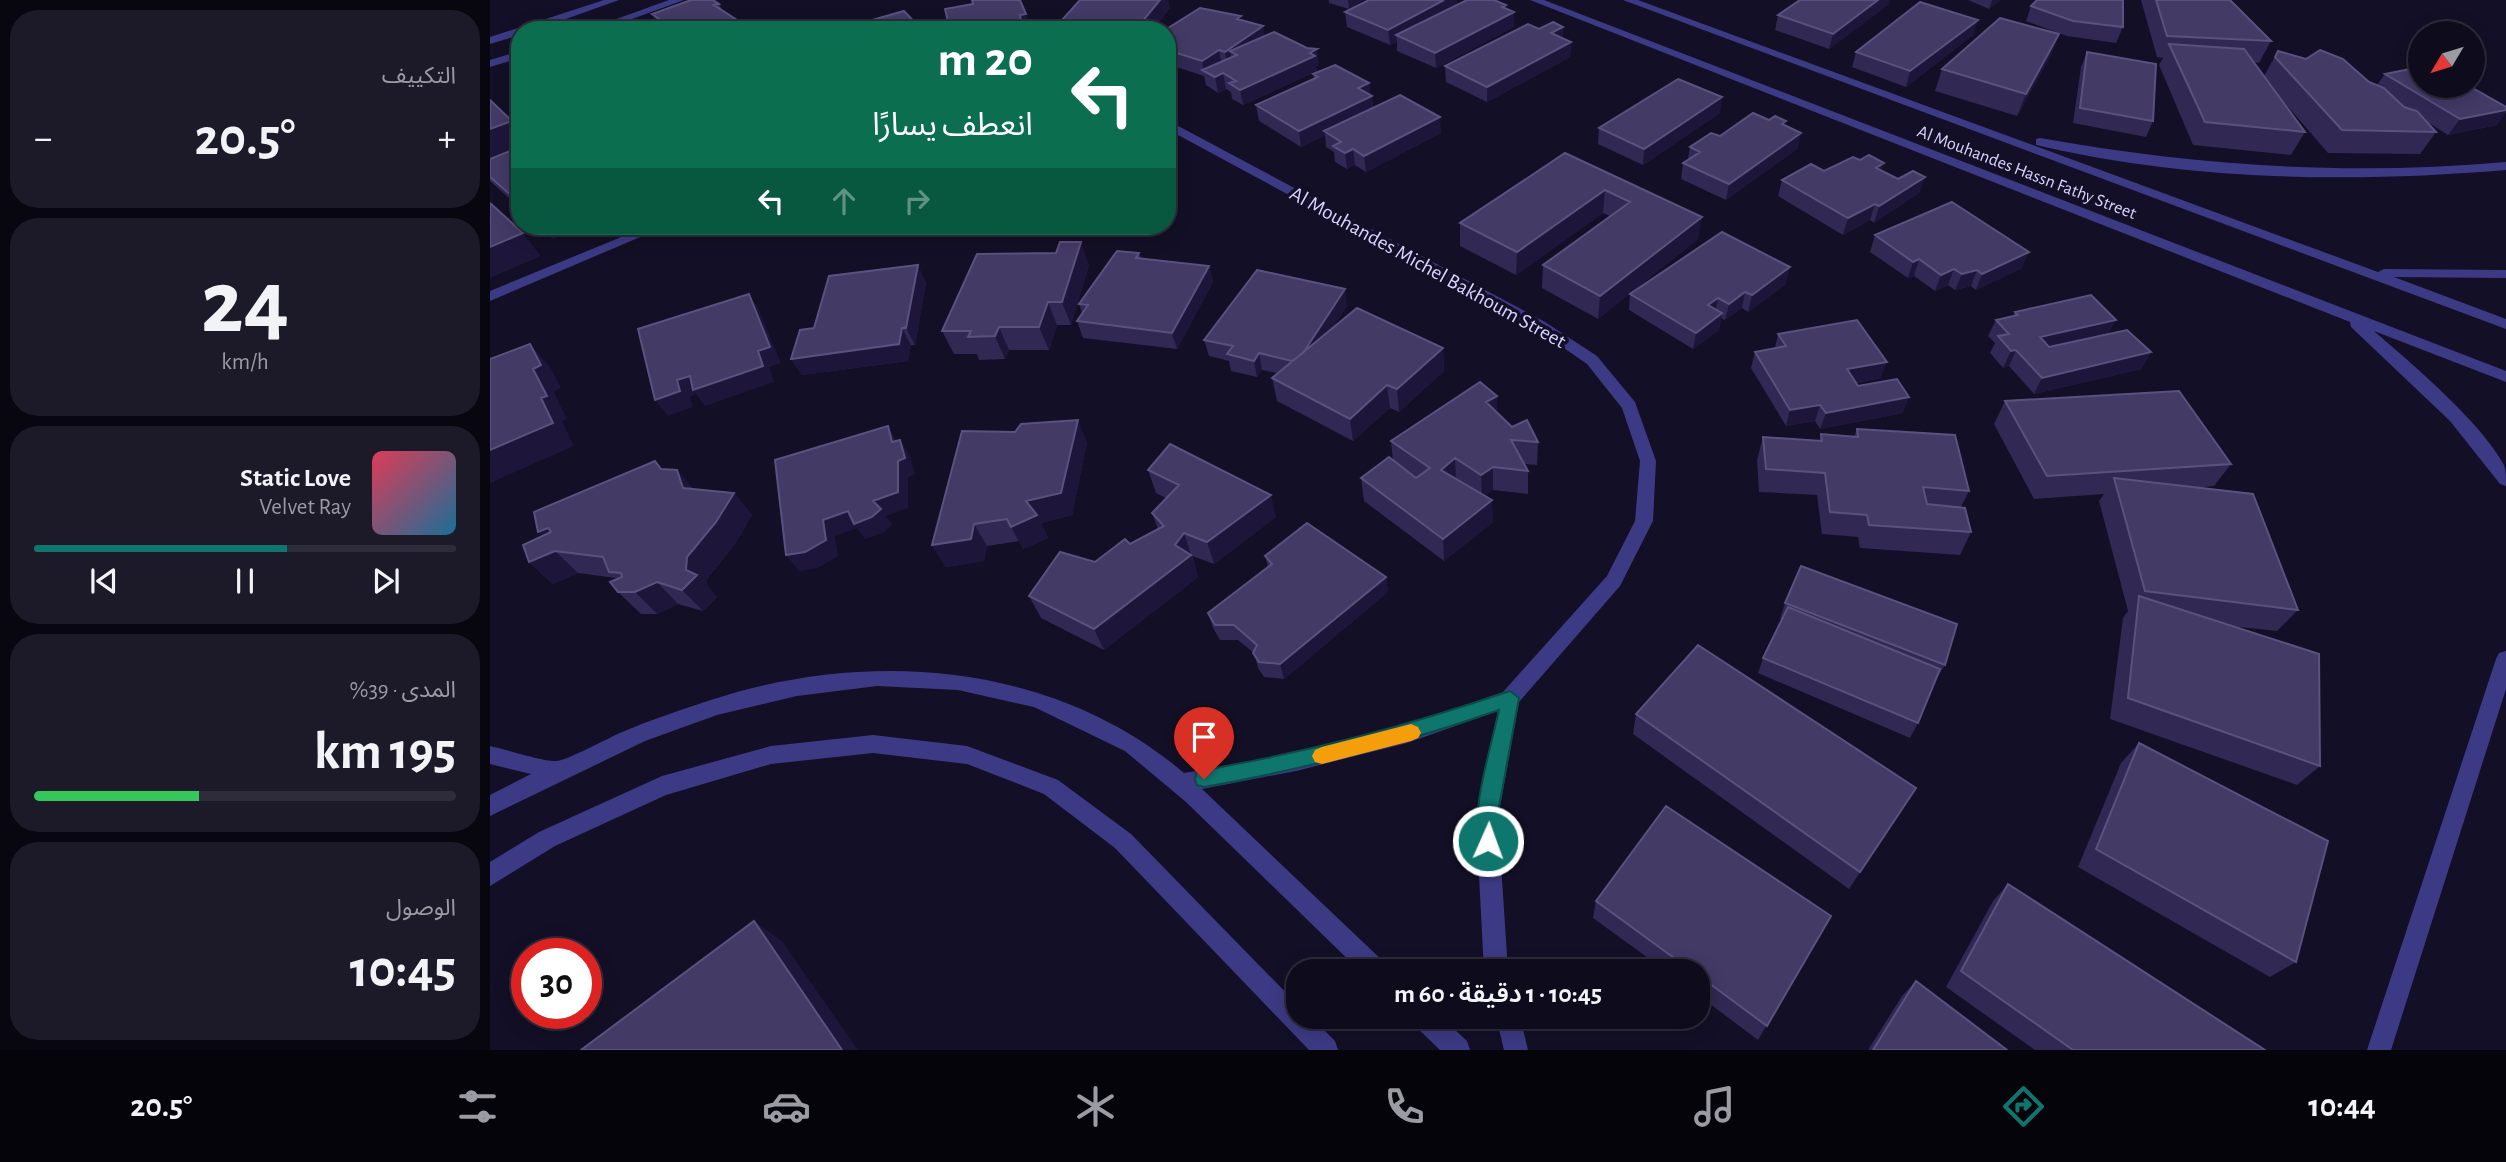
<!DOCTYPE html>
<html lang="ar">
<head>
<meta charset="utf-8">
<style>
	:root { --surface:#0e0b1c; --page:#1c1929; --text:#f1f3f6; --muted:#9b9ba3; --line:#2e2b3b; --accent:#0f766e }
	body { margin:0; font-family:"Alegreya Sans","Noto Sans Arabic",sans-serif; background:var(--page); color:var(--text); direction:rtl; height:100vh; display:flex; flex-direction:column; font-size:26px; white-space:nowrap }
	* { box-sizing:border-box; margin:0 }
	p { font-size:23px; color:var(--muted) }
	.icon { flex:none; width:38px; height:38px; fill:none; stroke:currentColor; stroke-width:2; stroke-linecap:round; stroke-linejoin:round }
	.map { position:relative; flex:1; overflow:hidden; direction:ltr }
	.side { display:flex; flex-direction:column; gap:10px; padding:10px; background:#08060f; width:490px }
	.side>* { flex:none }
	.hud { position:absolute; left:21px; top:21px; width:665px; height:214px; border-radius:28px; box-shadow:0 4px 18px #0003,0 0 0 2px var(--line); direction:rtl; background:#0b6e4f; color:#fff; overflow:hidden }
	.needle { width:46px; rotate:232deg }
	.fabs { position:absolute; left:1918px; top:21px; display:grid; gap:14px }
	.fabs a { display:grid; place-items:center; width:77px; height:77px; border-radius:50%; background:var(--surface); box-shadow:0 4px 18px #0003,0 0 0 2px var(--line); font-size:35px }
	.speed { position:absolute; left:21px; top:938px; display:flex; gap:14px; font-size:35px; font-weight:700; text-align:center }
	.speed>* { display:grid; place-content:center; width:91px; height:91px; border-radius:50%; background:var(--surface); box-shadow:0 4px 18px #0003,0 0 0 2px var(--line); line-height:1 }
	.speed .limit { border:10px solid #d22; background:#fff; color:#111 }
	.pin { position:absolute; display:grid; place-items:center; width:60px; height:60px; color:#fff; margin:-72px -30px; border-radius:50% 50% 50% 0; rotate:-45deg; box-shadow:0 0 7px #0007 }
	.pin .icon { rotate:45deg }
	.me { position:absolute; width:77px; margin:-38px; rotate:2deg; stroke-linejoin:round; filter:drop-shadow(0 0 5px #0008) }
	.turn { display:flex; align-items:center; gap:24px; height:147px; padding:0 28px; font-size:32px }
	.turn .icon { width:91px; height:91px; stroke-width:2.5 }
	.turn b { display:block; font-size:49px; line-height:60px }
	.lanes { display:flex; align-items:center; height:66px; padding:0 28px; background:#0003; justify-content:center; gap:35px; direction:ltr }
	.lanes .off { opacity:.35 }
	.big { font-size:52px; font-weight:600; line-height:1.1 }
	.side .card { flex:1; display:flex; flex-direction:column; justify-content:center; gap:10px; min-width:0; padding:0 24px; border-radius:28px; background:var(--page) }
	.side .dial { align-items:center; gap:0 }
	.dial b { font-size:91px; line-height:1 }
	.song { display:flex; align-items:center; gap:21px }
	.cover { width:84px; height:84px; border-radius:10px; background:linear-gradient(135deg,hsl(350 70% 55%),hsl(200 70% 35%)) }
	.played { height:7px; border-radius:4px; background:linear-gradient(90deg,var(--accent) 60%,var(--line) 60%) }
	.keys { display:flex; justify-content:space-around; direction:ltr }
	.heat { display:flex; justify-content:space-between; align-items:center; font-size:38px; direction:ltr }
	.charge { height:10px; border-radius:5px; background:linear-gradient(90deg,#34c759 39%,var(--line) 0) }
	.trip { position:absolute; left:796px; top:959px; width:424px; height:70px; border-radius:28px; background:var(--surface); box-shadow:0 4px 18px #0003,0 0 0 2px var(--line); font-weight:600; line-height:70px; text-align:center; direction:rtl }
	.dock { display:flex; height:112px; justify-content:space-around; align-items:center; background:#06040b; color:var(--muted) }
	.dock .icon { width:49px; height:49px }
	.dock .on { color:var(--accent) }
	.dock b { font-size:32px; color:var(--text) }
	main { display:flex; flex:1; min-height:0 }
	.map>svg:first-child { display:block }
</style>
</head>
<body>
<main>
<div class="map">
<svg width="2016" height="1050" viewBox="0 0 2016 1050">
	<rect width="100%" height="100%" fill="#130f26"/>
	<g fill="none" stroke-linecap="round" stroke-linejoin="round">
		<path fill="#3d3a85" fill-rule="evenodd" d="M179,0H194L112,30H96Z
			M1040,0H1054L2016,371V382L1884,331C1922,364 1991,422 2014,465C2016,471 2016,479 2016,486L2010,484L1960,421L1861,327L1860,322Z
			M1133,0H1148L1888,272L1894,269L2016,270V278L1904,277L2016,319V329Z
			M30,51V58L0,67V60Z
			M677,120L1055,322L1107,356L1145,402L1166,461L1163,521L1130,586L1029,702L1008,818L1018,971H994L986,818L1008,711L917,743L806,771L712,789L895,963L899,971H870L696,802L635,751L544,707L468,690L387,686L307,696L227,715L155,741L0,816V795L41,774L0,764V746C14,749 55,762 67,761C80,759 116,739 130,733C160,720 193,709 224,699C382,648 565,663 694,773L806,753L917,725L1013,692L1117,576L1145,521L1150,461L1132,408L1097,364L1045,328L677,129Z
			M1550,138C1706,166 1858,176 2016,162V170C1861,183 1698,181 1546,145V139Z
			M158,226H176L0,301V291Z
			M2016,651V689L1901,1050H1877L2006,659L2009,653Z
			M383,735L477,746L568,780L641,834L808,1005V1017H821L845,1041L848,1050H819L625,848L554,794L477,764L383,753L281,764L176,795L65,846L0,886V862L49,832L172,776L281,746Z
			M922,1017H951L977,1041L980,1050H950L925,1026Z
			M1006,1017H1030L1038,1050H1014Z"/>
		<path fill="#3d3a85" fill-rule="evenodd" d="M114,0H129L45,30H30V35L0,44V37Z"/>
	</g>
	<path fill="#312854" d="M590,0H678L680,8L662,30H563Z
		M839,0H873L859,9L839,3Z
		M879,0H967V5H1016V9L1024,27L946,68L907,51V42L900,45L857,27L855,12Z
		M1310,0H1400L1399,4L1339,49L1285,30L1288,15Z
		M1478,0H1510L1499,9Z
		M1651,0H1740L1781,41L1769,63L1764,62L1774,76L1788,51L1887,85L1895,74L2007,125L1958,135L1936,121L1946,132L1930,154L1838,153L1792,100L1815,132L1801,155L1703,145L1669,65L1673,58L1667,57Z
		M229,4L233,11L252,30H172L162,14Z
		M1541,6L1633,27L1626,43L1577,36L1536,21Z
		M752,20L775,36L829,65L826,66L827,71L753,105L742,99L741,92L736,89L728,93L716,85L714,76L677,64V30Z
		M1569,34L1561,55L1527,116L1445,91L1452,69Z
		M1483,35L1416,87L1362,67L1366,52Z
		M1073,38L1081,42L1080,57L997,102L956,82L955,66Z
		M1597,52L1663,121L1656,137L1583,123L1591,67Z
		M823,74L879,83L880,95L882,96L883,108L951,133L876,172L865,165L857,169L845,162L844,152L836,147L835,135L811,147L769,121L766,105L824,79Z
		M1230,113L1153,165L1108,144L1109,128Z
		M1279,120L1295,126L1308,148L1236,200L1191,179L1193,163L1198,159L1200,147Z
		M30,147V208L0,181V159Z
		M1075,153L1208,239L1108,319L1052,288L1053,265L1120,216L1113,213L1026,275L970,246V223Z
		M1334,171H1392L1408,179L1435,177L1429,193L1384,223L1380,220L1353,235L1288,196L1292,180Z
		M49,226H93L63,239Z
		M1385,235L1532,268L1486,290L1481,286L1465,290L1458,285L1445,291L1424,276L1418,278L1380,252Z
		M649,253L651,258L719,266L723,282L687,349L593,338L587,321L592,313L589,304Z
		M599,265L581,325H567L559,350H519L515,359L489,360L487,354H464L452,331Z
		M436,282L425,345H421L418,361L312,375L301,359L324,328Z
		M1296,284L1258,312L1252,308L1235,320L1231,318L1229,330L1203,349L1139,310L1140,294Z
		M857,306L842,328L953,348L954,371L909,412L900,408L863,441L787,401L782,378L787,373L772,370L767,377L741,371L739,361L719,356L714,340Z
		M1525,312L1619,334L1661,352L1651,369L1544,394L1519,366L1513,368L1500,353L1505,343L1498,336L1506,320L1523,316Z
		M1288,334L1391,378L1366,383L1368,386L1413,413L1330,429L1325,421L1296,426L1261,368L1265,352L1285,348Z
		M1007,396V413L1022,427L1048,442L1047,465L1034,464L1038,471V494L1003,490L995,495L1003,522L954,561L874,501L871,478L903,461L901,441Z
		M1515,401L1741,464L1724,486L1706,488L1808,610L1787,631L1740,626L1830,766L1807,785L1620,719L1633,618L1638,611L1609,501L1614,494L1544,499L1504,424Z
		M1367,429L1479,491L1471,507L1481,532L1470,555L1370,548L1368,537L1332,534L1327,495L1269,492L1267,460L1273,437L1329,441L1331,434L1364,437Z
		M597,442L582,515L551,523L558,538L533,549L529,541L497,546L494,561L456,567L442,545Z
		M165,461L172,469L187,470L203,489L244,493L262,515L245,544L217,579V585L227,597L213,611L188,604L167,614H151L128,592L127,579L126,578L88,573L63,584L39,562L53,536Z
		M658,470L786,517L724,564L702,556L708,577L614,650L551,618L539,596L668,529L662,513L676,498L666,493Z
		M775,556L896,577L898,592L794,679L774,677L768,668L764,653L748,640H730L723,628L718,613L778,567Z
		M1295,603L1455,665L1446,679L1428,723L1420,738L1268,673L1273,658L1292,619H1290Z
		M1146,714L1426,788L1359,889L1143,734Z
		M1649,743L1806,962L1780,977L1588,867L1631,763Z
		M1176,806L1341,916L1268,1040L1208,995V971H1176L1103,918L1106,901Z
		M1518,884L1775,1050H1545L1456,987L1503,901Z
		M1426,981L1517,1050H1378L1412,996Z"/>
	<path fill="#1d163a" d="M670,0H678L680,8L662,30H654L652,22Z
		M858,0H873L859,9Z
		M954,0H967L968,8L906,35L907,42L900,45L898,30Z
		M1388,0H1400L1399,4L1339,49L1343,34Z
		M1502,0H1510L1499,9Z
		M1016,5V16L1024,12V27L946,68L945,53Z
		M536,14L541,29L531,30L530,15Z
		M247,20L252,30H221Z
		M1488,20L1483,35L1416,87L1420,71Z
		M646,22L648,30H640Z
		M773,26L776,42L747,55L740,51L743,64L738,68L735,52Z
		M1073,27V42L1061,33Z
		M1569,34L1561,55L1527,116L1536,94Z
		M1081,42L1080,57L997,102V87Z
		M827,49L829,65L826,66L827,71L753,105L750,90Z
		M729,50L732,66L714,71L712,61Z
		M733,73L736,89L728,93L725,77Z
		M879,83L880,97L882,96L883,111L834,131L835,135L811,147L809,131L868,88Z
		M1232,97L1230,113L1153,165L1154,149Z
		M2016,110V113L2007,125L1958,135L1970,119Z
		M950,117L951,133L876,172L874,156Z
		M22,121L30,132V147L0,158V129Z
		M1311,133L1308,148L1236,200L1239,184Z
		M863,149L865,165L857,169L855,153Z
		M1394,163L1389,180L1386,168Z
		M1435,177L1429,193L1384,223L1389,206Z
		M1115,190L1113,213L1026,275L1027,252Z
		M1385,204L1380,220L1353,235L1358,218Z
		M1212,217L1208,239L1108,319L1110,296Z
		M53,226H93L63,239Z
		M33,233L51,256L0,278V247Z
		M591,242L599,265L581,325L572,302Z
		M1539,252L1532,268L1486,290L1492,274Z
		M1429,259L1424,276L1418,278L1423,262Z
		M428,265L436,282L425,345L416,328Z
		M719,266L723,282L687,349L682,333Z
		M1300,267L1296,284L1258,312L1262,295Z
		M1464,269L1458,285L1445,291L1451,275Z
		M1487,270L1481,286L1465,290L1472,274Z
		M855,289L857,306L809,379L806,362Z
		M1255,292L1252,308L1235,320L1239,304Z
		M259,294L269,310L291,363L279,367L284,382L215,406L206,394L200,397L203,407L178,416L165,400L187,380L268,351Z
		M1228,298L1225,315L1218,305Z
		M558,302L567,325L559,350L549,327Z
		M1232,313L1229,330L1203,349L1206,333Z
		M1626,320L1617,337L1542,354L1550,337Z
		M509,327L519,350L515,359L505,336Z
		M412,328L421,345L418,361L312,375L301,359Z
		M40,344L60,367L71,388L64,392L77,419L72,421L84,446L0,483V450L43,369Z
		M953,348L954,371L909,412L907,389Z
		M1526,350L1519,366L1513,368L1521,351Z
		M1661,352L1651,369L1544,394L1552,378Z
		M769,353L772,370L767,377L764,361Z
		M1397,362L1391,378L1351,385L1357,369Z
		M897,385L900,408L863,441L860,419Z
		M1007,396V419L996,402Z
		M1419,397L1413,413L1330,429L1336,413Z
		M1330,405L1325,421L1296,426L1300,410Z
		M588,420L597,442L582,515L551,523L558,538L533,549L521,527L536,501Z
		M398,426L407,442H402Z
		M410,440L420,456L425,474L418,478V508L396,516L402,525L393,533L375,539L367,528L345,536L348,556L328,568L309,571L296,555L333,520L383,501L408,461Z
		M965,458L966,480L951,470Z
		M1003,467V490L992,497L991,475Z
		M187,470L206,493L193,488Z
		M244,493L262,515L245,544L217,579V585L227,597L213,611L192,590L196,570L197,557Z
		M781,495L786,517L724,564L717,542Z
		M1002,500L1003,522L954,561L953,539Z
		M484,524L497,546L494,561L456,567L442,545Z
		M58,528L81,550L69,552L48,532Z
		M694,533L708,577L614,650L604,629L685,545Z
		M65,551L88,573L63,584L39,562Z
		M896,577L898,592L794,679L790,664Z
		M167,582L188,604L167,614L145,592Z
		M264,921L292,941L368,1050H352Z"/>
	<path fill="#433a66" stroke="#5a527e" stroke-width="2" d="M201,0H223L229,4L224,5L247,20L221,30H185L162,14Z
		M482,0H530L536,14L530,15L532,29L460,30L455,9L483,4Z
		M590,0H670L652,22H646L640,30H563Z
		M879,0H954L898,30L855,12Z
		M977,0H1004L1016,5L1012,7L1024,12L945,53L906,35Z
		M1310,0H1388L1343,34L1288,15Z
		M1547,0H1633V27L1583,21L1541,6Z
		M1666,0H1740L1781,41L1677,36Z
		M1430,2L1488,20L1420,71L1366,52Z
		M710,8L751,16L747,19L773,26L735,52L729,50L712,61L677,50V37L681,36L677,35V30H675Z
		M414,11L432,30H389L390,29L382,20Z
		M1510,18L1569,34L1536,94L1452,69Z
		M1063,22L1073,27L1061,33L1081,42L997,87L955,66L1038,24L1049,29Z
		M784,32L817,48L827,49L820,53L825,56L750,90L739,83L746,81L733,73L725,77L712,70L747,55L740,51Z
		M1679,44L1754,49L1815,132L1715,122Z
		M1830,50L1853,59L1879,82L1894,88L1914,107L1927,111L1946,132L1852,130L1785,57L1788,51L1816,59Z
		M1597,52L1666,64L1663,121L1590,108Z
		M845,65L879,83L868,88L882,96L809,131L766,105L828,77L823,74Z
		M1930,67V86H1979L2016,107V110L1970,119L1895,74Z
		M1188,79L1232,97L1154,149L1109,128Z
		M910,95L950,117L874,156L863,149L855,153L843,146L851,142L834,131Z
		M0,100L22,121L0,129Z
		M1263,113L1279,120L1285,116L1296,121L1292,124L1311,133L1239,184L1193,163L1210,152L1200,147L1221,133L1230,136Z
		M30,147V203L0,177V159Z
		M1075,153L1212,217L1110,296L1053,265L1140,202L1115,190L1027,252L970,223Z
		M1379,155L1394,163L1386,168L1408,179L1423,171L1435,177L1389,206L1385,204L1358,218L1292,180L1321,164L1334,171L1363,157L1370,160Z
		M1462,202L1539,252L1492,274L1487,270L1472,274L1464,269L1451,275L1429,259L1423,262L1385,235Z
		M0,203L33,233L0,247Z
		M1232,232L1300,267L1262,295L1255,292L1239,304L1228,298L1218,305L1232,313L1206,333L1140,294Z
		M570,242H591L572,302H558L549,327H509L505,336L478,337L481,331H452L487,254L566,253Z
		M627,251L649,253L646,258L719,266L682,333L587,321L598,305L589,304Z
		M428,265L416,328H412L409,344L301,359L310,330L324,328L339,276Z
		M767,270L855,289L813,353L802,361L769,353L764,361L737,354L743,346L714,340Z
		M259,294L280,347L268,351L273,366L203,390L200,376L187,380L190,391L165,400L148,329Z
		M1601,295L1626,320L1550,337L1559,347L1637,330L1661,352L1552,378L1526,350L1521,351L1508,336L1519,334L1506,320L1528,315L1525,312Z
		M867,308L953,348L907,389L897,385L860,419L782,378Z
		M1367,320L1397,362L1357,369L1368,386L1407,379L1419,397L1336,413L1330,405L1300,410L1265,352L1296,346L1288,334Z
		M40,344L51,365L43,369L57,396L51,398L63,423L0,450V359Z
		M990,382L1007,396L996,402L1022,427L1037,420L1048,442L1021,440L1038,471L1003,467L991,475L965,458L951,470L1002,500L953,539L871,478L899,457L926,478L940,468L901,441Z
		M1689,391L1741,464L1557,476L1515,401Z
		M588,420L571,493L536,501L547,515L521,527L517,519L484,524L481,539L442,545L472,431L525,432L531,424Z
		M398,426L402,442L410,440L415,458L408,461V492L383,501L391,509L382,517L364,524L358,511L333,520L336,540L315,552L296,555L285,460Z
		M1367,429L1465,435L1479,491L1433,487L1437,504L1475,508L1481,532L1379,525L1377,515L1340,512L1335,473L1276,469L1273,437L1332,441L1331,434L1368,437Z
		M680,444L781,495L717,542L694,533L685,545L701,555L604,629L539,596L570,552L605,562L635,539L640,544L674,526L662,513L689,485L658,470Z
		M165,461L171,469L187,470L193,488L244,493L226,522L197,557L196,570L207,575L192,590L167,582L145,592H128L120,582L132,577L131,573L119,572L113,557L65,551L39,562L33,545L61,532L58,528L48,532L44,512Z
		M1624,478L1763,494L1808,610L1655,591Z
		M817,523L896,577L790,664L769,662L763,653L767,645L744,625H725L718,613L782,564L775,556Z
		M1311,566L1467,624L1455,665L1295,603Z
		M1649,596L1829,654L1830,766L1638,698Z
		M1298,607L1450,669L1428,723L1273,658Z
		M1208,645L1426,788L1370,872L1146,714Z
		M1649,743L1838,841L1806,962L1606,849Z
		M1176,806L1341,916L1277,1026L1208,975V971H1202L1106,901Z
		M1518,884L1775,1050H1583L1471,971Z
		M264,921L352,1050H91Z
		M1426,981L1517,1050H1383Z"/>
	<path fill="#0f766e" stroke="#0a4d48" stroke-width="2" d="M1020,691L1029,698L1007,818L1008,841L1005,848L998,851L991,848C978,818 1002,744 1009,710C912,744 815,769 714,787L707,785L705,779L707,772L714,770C823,751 916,726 1020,691Z"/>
	<path fill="#f59e0b" d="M921,724L928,727L931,733L928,738L921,741L832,764L825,762L822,756L825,750L832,747Z"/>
	<g text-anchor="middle" stroke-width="7" stroke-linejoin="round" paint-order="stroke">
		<g font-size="18" fill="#d9d4ff" stroke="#130f26">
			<text transform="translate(1537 172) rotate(21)" y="6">Al Mouhandes Hassn Fathy Street</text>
		</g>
		<g font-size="21" fill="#d9d4ff" stroke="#130f26">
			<text transform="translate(938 267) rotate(29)" y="7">Al Mouhandes Michel Bakhoum Street</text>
		</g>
	</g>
</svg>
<div class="fabs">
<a><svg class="needle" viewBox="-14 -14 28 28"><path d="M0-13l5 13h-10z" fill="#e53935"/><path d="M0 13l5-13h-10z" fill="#9b9ba3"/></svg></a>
</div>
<div class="speed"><div class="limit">30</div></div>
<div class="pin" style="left:714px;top:779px;background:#d93025"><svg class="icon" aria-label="arrive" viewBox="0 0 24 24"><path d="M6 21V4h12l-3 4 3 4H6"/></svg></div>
<svg class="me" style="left:998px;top:841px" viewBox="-20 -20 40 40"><circle r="17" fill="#0f766e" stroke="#fff" stroke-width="3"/><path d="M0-11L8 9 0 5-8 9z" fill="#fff"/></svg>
<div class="trip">10:45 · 1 دقيقة · 60 m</div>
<div class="hud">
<div class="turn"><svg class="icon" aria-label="left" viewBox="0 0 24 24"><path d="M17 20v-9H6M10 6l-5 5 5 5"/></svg><div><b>20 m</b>انعطف يسارًا</div></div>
<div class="lanes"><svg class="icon" aria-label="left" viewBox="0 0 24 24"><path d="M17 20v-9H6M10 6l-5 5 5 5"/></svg><svg class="icon off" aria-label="ahead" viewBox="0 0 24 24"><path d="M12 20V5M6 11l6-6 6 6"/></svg><svg class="icon off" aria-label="right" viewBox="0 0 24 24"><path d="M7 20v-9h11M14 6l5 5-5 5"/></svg></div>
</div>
</div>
<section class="side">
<div class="card"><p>التكييف</p>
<div class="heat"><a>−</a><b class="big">20.5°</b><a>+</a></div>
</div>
<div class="card dial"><b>24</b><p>km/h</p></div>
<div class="card">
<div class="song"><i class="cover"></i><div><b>Static Love</b><p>Velvet Ray</p></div></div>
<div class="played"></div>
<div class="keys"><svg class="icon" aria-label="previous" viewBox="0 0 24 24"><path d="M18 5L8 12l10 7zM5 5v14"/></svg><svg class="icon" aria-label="pause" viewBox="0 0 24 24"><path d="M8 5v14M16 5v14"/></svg><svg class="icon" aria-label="next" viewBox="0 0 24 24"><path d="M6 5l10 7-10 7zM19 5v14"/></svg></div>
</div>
<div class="card"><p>المدى · 39%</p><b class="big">195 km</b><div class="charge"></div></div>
<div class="card"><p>الوصول</p><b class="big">10:45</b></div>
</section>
</main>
<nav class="dock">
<b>10:44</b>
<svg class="icon on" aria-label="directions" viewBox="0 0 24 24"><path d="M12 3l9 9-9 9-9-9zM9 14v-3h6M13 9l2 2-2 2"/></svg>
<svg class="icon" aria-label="music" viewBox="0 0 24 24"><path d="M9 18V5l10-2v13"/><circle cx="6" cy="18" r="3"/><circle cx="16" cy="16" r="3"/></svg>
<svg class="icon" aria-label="phone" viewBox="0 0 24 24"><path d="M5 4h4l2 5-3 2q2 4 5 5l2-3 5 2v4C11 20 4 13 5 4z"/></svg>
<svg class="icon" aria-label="climate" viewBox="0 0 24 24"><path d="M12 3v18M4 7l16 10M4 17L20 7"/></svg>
<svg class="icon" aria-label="car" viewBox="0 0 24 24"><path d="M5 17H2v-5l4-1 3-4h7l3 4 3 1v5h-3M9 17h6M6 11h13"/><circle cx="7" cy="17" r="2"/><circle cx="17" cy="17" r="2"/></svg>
<svg class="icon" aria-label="filters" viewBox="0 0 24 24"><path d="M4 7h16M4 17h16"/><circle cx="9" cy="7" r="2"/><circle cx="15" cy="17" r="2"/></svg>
<b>20.5°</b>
</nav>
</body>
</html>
